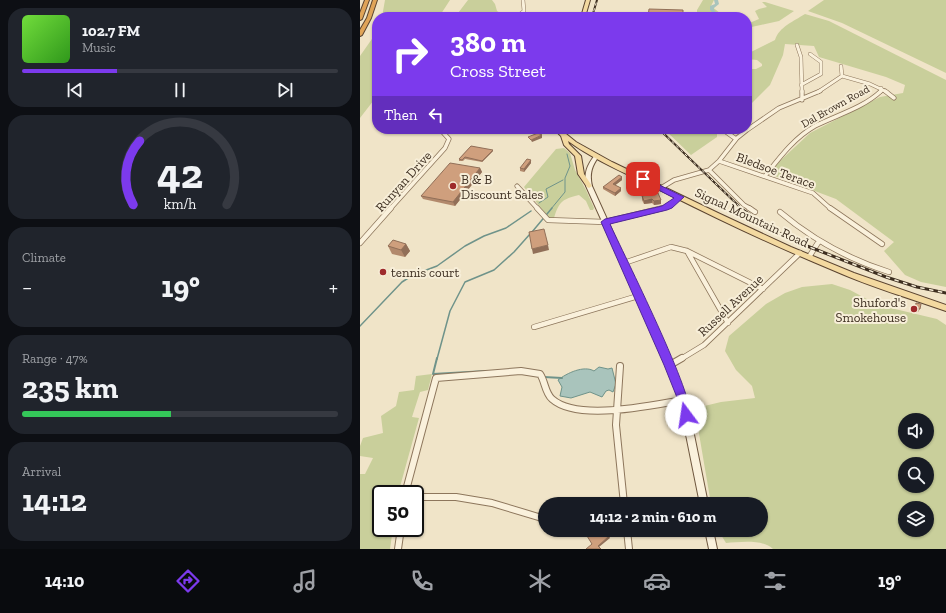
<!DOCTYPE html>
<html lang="en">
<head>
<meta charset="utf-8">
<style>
	:root { --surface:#171b24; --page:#20242c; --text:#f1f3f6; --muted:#9ea1a6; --line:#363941; --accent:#7c3aed }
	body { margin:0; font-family:"Zilla Slab",serif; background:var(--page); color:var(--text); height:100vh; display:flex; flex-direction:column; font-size:15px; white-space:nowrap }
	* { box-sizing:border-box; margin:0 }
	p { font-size:13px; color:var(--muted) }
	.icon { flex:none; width:22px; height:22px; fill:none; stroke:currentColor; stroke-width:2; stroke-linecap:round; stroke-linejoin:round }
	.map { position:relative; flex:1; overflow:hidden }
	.drawer { display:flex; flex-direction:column; gap:8px; padding:8px; background:#0d0f14; width:360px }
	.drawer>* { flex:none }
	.top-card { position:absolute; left:12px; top:12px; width:380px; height:122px; border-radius:16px; box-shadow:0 1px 3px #0004; background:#7c3aed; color:#fff; overflow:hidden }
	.tools { position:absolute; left:538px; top:413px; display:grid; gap:8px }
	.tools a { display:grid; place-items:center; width:36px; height:36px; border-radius:50%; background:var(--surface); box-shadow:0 1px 3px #0004; font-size:20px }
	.speed { position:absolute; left:12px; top:485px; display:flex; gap:8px; font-size:20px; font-weight:700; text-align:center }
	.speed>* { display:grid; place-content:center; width:52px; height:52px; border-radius:50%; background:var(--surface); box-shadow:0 1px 3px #0004; line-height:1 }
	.speed .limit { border:2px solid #111; border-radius:6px; background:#fff; color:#111 }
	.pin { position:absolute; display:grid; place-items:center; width:34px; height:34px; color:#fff; margin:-17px; border-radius:8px; box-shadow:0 2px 6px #0006 }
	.me { position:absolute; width:44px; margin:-22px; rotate:346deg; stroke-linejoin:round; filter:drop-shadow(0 0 3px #0008) }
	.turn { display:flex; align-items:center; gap:14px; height:84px; padding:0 12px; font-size:18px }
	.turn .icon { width:52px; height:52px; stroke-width:2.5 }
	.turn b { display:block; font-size:28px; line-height:34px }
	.then { display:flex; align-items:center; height:38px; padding:0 12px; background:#0003; gap:8px; font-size:15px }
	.big { font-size:30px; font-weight:700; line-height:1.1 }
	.drawer .card { flex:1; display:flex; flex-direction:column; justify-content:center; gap:6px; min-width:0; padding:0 14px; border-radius:16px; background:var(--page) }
	.drawer .dial { align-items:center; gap:0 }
	.dial svg { height:104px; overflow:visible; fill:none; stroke:var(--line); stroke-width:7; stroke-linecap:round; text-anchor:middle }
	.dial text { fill:var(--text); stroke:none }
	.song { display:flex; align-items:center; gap:12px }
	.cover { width:48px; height:48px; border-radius:6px; background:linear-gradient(135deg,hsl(100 70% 55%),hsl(110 70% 35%)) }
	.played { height:4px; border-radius:2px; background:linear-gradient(90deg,var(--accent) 30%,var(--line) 30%) }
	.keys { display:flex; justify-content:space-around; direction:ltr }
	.heat { display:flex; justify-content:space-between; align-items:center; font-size:22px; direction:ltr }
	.charge { height:6px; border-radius:3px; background:linear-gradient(90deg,#34c759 47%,var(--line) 0) }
	.trip { position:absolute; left:178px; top:497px; width:230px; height:40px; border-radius:20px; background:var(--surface); box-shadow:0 1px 3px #0004; font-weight:700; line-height:40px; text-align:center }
	.dock { display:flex; height:64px; justify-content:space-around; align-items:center; background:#090b0e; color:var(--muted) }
	.dock .icon { width:28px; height:28px }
	.dock .current { color:var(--accent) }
	.dock b { font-size:18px; color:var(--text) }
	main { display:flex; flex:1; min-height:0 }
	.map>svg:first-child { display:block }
</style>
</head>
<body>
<main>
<section class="drawer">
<div class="card">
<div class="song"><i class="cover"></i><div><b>102.7 FM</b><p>Music</p></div></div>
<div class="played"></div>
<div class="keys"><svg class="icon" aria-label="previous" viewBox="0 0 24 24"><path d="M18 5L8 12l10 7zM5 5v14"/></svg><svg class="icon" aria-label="pause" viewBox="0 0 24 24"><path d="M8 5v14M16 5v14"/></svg><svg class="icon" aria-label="next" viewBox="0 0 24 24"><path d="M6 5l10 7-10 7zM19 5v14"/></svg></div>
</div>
<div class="card dial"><svg viewBox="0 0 100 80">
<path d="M14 69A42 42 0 1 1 86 69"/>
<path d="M14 69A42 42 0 0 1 19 20" stroke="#7c3aed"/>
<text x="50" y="56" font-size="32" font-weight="700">42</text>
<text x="50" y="72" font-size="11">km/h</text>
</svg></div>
<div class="card"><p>Climate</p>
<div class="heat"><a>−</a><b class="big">19°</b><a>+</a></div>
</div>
<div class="card"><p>Range · 47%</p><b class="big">235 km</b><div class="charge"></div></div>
<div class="card"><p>Arrival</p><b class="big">14:12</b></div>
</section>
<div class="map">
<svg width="586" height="549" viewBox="0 0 586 549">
	<rect width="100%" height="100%" fill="#f0e4c8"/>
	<path fill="#c9cf9b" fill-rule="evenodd" d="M25,0H90L79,17H22Z
		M108,0H132L135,4L137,11L145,16L95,17Z
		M343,0H354L351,6L365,17H337V10Z
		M464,0H586V73L482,23L448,11Z
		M402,2H405L434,11L419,21L387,28V24L399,19L395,11L399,9L407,7Z
		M445,14L469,21L586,80V287L561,282L545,275L524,251L534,242L476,199L407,173L450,133L520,97L543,93L545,85L526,77L459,57L454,46L425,44L423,55L410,85L387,108V69H396L402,66V64L397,60L387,59V54L415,40C419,27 434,21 445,14Z
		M17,30V96L0,118V56L14,36Z
		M304,129H357V137L331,155Z
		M204,148L210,153L215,170L226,190L234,208L233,210H230L226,201L219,195C202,199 199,202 194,218H189L164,187L196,149Z
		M472,284L490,290L518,305L577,319L586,325V549H413C403,539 380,542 366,543L358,530H401V504H351L337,422L340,407L361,402L395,398L392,386L376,370L365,351L369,336L406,304L425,293L442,287ZM545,420H567V442H545ZM545,464H567V486H545ZM545,508H567V530H545Z
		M72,374L68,390L60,392L52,417L59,418L38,494H21V528H33L30,549H0V474H5L13,458L0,456V446L3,438L23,433L21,416L36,406L39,392L54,390L56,376Z"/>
	<path fill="#a9c4bc" stroke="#6f938a" d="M239,367L248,369L252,368L256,384L253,392L249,390L246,391L242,397L230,392L211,398L200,396L202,387L198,380C207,373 224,365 234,371Z"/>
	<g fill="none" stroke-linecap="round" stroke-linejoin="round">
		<path stroke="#6f938a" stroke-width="1" d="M217,132L218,129
			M179,203L188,197L186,189L203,180
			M191,209L205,192V178L210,166L207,154"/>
		<path stroke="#6f938a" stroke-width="1.5" d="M172,232L192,208
			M0,326L42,282L53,275L77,266L105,246L124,236L146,228L171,211
			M77,359L90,311L105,282L134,270L154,252L170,234"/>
		<path stroke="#6f938a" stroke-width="2" d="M77,358L73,374L127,371
			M184,377L202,378"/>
		<path fill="#a9c4bc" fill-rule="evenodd" d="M354,0H358L359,4L354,8V10L359,15L358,17H354L355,15L350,10V6L355,4Z"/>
		<defs>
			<path id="minor-far3" d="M150,17L159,15L164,11L163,0
				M437,45L441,57L442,92
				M481,66L482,76
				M482,76L510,84L527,92
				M441,85L461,74V62L450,54
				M458,92L482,76
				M520,92L522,90L521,88"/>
			<path id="minor-far2" d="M442,91V100
				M525,91L534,98
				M362,129L376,139
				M359,161L453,193L471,209
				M349,170L384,205L391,209
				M405,176C420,157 434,138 455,126C477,115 503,108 521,91
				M157,186L178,209
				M301,188L314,180L349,170L359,161L377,138L387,130L419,108L460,91
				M30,209L85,148L89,139L80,129
				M299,209L309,206L320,197"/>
			<path id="minor-far1" d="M177,208L188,220L245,222L303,208
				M389,208L395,212
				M470,208L522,244
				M420,212C453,240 488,259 529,272
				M0,243L31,208
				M327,251L368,323
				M449,257L459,241
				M264,263L311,247L327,251L403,289
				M174,327L278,296
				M321,359L344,345L440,253"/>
			<path id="minor" d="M310,365L322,358
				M260,366L256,425L264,504
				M45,494L76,378L161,371L180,374C185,381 185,393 192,399C218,422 291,405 323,400
				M55,497H96L132,503L185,519
				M267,530L269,549
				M38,549L41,528"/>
			<path id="secondary" d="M235,155H239V156C232,166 229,173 232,186L313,365L327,400L348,504H340L319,400L307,365L226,186C224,173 227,165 235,155Z
				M345,530H353L357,549H349Z"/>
			<path id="primary" d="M226,0H230L225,17H221Z
				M194,129H200L216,142L252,162L358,213L431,247L494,273L586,305V311C549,298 511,287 475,271C419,248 364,222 310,195C277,178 238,163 208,141L209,144L221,156L224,174L232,186L229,188L227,187L218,174L215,156L204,145L201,136Z"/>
			<path id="motorway" d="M5,0H9L2,19L0,20V13Z
				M13,0H17L11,18L2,35L0,36V30L7,18Z"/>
		</defs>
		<use href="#minor-far3" stroke="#8d765c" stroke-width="4"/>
		<use href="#minor-far2" stroke="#8d765c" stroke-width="5"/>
		<use href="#minor-far1" stroke="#8d765c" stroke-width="6"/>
		<use href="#minor" stroke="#8d765c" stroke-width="8"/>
		<use href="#secondary" stroke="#6f573f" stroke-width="2"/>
		<use href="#primary" stroke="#5b4430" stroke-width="2"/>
		<use href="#motorway" stroke="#5b4430" stroke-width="2"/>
		<use href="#minor-far3" stroke="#faf1dc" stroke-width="3"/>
		<use href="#minor-far2" stroke="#faf1dc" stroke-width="3.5"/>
		<use href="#minor-far1" stroke="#faf1dc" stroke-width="4.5"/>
		<use href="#minor" stroke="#faf1dc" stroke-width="6"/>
		<use href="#secondary" fill="#faf1dc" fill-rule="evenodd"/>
		<use href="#primary" fill="#f3d9a0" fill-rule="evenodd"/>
		<use href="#motorway" fill="#e0a458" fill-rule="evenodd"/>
		<defs>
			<path id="rail-far1" d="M232,17L237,0
				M299,129L382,209"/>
			<path id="rail" d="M380,208L411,229L442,244L526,277L557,287L586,293"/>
		</defs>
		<use href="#rail-far1" stroke="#3d2e20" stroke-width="2"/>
		<use href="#rail" stroke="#3d2e20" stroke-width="3"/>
		<use href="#rail-far1" stroke="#f7eed8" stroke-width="1" stroke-dasharray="3" stroke-linecap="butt"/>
		<use href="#rail" stroke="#f7eed8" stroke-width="1.5" stroke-dasharray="4.5" stroke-linecap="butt"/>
	</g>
	<path fill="#b2896c" d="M111,146L133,151L122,162L105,159L103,161H99V159Z
		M171,160V163L164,172L160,171V168Z
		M120,168L122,172L95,206L63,199L61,196Z
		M262,177V180L255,185L261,188V191L255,196L243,189V187Z
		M282,196L301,200V204L294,205L292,203L284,204L282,200Z
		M46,244L50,251L45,257L32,254L28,246Z
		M556,303L560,309L558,312L554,310L555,305Z"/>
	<path fill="#916f58" d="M182,135V138L172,142L171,140Z
		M133,150V151L122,162V161Z
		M171,160V163L164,172V169Z
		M120,168L122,172L95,206L93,202Z
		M262,177V180L253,187V184Z
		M261,188V191L255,196V193Z
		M292,199V203L284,204V201Z
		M301,200V204L294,205V201Z
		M46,244L50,251L45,257L41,250Z
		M188,245L189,250L173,254L172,249Z
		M249,536L250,538L239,547L238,546Z"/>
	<path fill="#cf9f7d" stroke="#916f58" d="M289,9L323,10V17H288Z
		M178,133L182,135L171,140L168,137Z
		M111,146L133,150L122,161L105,157L102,160L99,159Z
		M167,159L171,160L164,169L160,168Z
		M90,163L120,168L93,202L61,196Z
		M259,175L262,177L253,184L261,188L255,193L243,187Z
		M298,193L301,200L294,201L292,199L284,201L282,196Z
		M184,229L188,245L172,249L169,232Z
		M33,240L46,244L41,250L28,246Z
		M556,303L561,304L560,309L555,308Z
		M244,530L249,536L238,546L241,549H226L232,544L227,536L233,531L237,536Z"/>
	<path fill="#7c3aed" stroke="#51269a" d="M283,177L324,197L312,208L307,210L250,224C262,251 338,401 330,419L326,420L322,419L318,400L304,365L241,222L245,219L302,206L314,198L281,181L279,179Z"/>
	<g fill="#9e2a2b" stroke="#f7eed8" stroke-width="1.5">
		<circle cx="93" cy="186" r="4"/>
		<circle cx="23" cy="272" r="4"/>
		<circle cx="554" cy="309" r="4"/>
	</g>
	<g text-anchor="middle" stroke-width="4" stroke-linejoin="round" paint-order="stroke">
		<g font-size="11" fill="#3d2e20" stroke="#f7eed8">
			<text transform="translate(475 106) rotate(-29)" y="4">Dal Brown Road</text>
		</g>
		<g font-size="13" fill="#3d2e20" stroke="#f7eed8">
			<text transform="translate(416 170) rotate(20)" y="5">Bledsoe Terace</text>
			<text transform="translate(43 181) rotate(-48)" y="5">Runyan Drive</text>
			<text transform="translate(392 217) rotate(25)" y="5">Signal Mountain Road</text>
			<text transform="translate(370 305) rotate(-43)" y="5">Russell Avenue</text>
		</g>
		<g font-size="13" fill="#3d2e20" stroke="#f7eed8" text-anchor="start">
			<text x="101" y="184">B &amp; B<tspan x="101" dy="15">Discount Sales</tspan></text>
			<text x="31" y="277">tennis court</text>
			<text x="546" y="307" text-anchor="end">Shuford's<tspan x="546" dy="15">Smokehouse</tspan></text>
		</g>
	</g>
</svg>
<div class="tools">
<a><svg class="icon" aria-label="sound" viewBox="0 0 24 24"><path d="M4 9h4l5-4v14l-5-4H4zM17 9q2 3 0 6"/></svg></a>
<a><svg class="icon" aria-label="search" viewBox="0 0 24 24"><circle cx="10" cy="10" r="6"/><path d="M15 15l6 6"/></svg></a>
<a><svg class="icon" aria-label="layers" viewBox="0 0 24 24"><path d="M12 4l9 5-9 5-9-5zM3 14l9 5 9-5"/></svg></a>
</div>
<div class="speed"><div class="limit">50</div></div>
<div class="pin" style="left:283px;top:179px;background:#d93025"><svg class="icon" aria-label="arrive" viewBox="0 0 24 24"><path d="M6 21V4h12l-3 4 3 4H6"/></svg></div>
<svg class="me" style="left:326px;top:415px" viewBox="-20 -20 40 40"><circle r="19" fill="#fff"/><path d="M0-13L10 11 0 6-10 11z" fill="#7c3aed"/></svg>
<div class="trip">14:12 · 2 min · 610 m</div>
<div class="top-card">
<div class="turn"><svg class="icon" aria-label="right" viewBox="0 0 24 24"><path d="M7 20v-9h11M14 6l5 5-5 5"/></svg><div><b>380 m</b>Cross Street</div></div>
<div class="then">Then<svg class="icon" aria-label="left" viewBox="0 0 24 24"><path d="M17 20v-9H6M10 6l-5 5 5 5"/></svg></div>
</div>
</div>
</main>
<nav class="dock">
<b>14:10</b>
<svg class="icon current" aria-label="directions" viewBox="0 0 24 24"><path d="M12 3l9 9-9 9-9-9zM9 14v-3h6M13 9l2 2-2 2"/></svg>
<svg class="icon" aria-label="music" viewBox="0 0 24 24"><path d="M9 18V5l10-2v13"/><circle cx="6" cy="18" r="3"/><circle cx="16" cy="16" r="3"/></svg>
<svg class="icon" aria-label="phone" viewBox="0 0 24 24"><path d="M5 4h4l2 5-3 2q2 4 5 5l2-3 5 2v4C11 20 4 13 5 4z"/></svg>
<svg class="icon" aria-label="climate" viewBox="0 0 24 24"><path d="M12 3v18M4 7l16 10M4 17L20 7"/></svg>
<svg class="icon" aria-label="car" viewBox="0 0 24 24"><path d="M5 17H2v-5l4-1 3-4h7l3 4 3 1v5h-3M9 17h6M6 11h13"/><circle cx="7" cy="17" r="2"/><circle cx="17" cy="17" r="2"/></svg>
<svg class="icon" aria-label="filters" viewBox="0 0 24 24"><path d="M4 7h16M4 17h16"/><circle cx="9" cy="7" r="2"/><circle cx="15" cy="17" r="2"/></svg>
<b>19°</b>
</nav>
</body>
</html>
